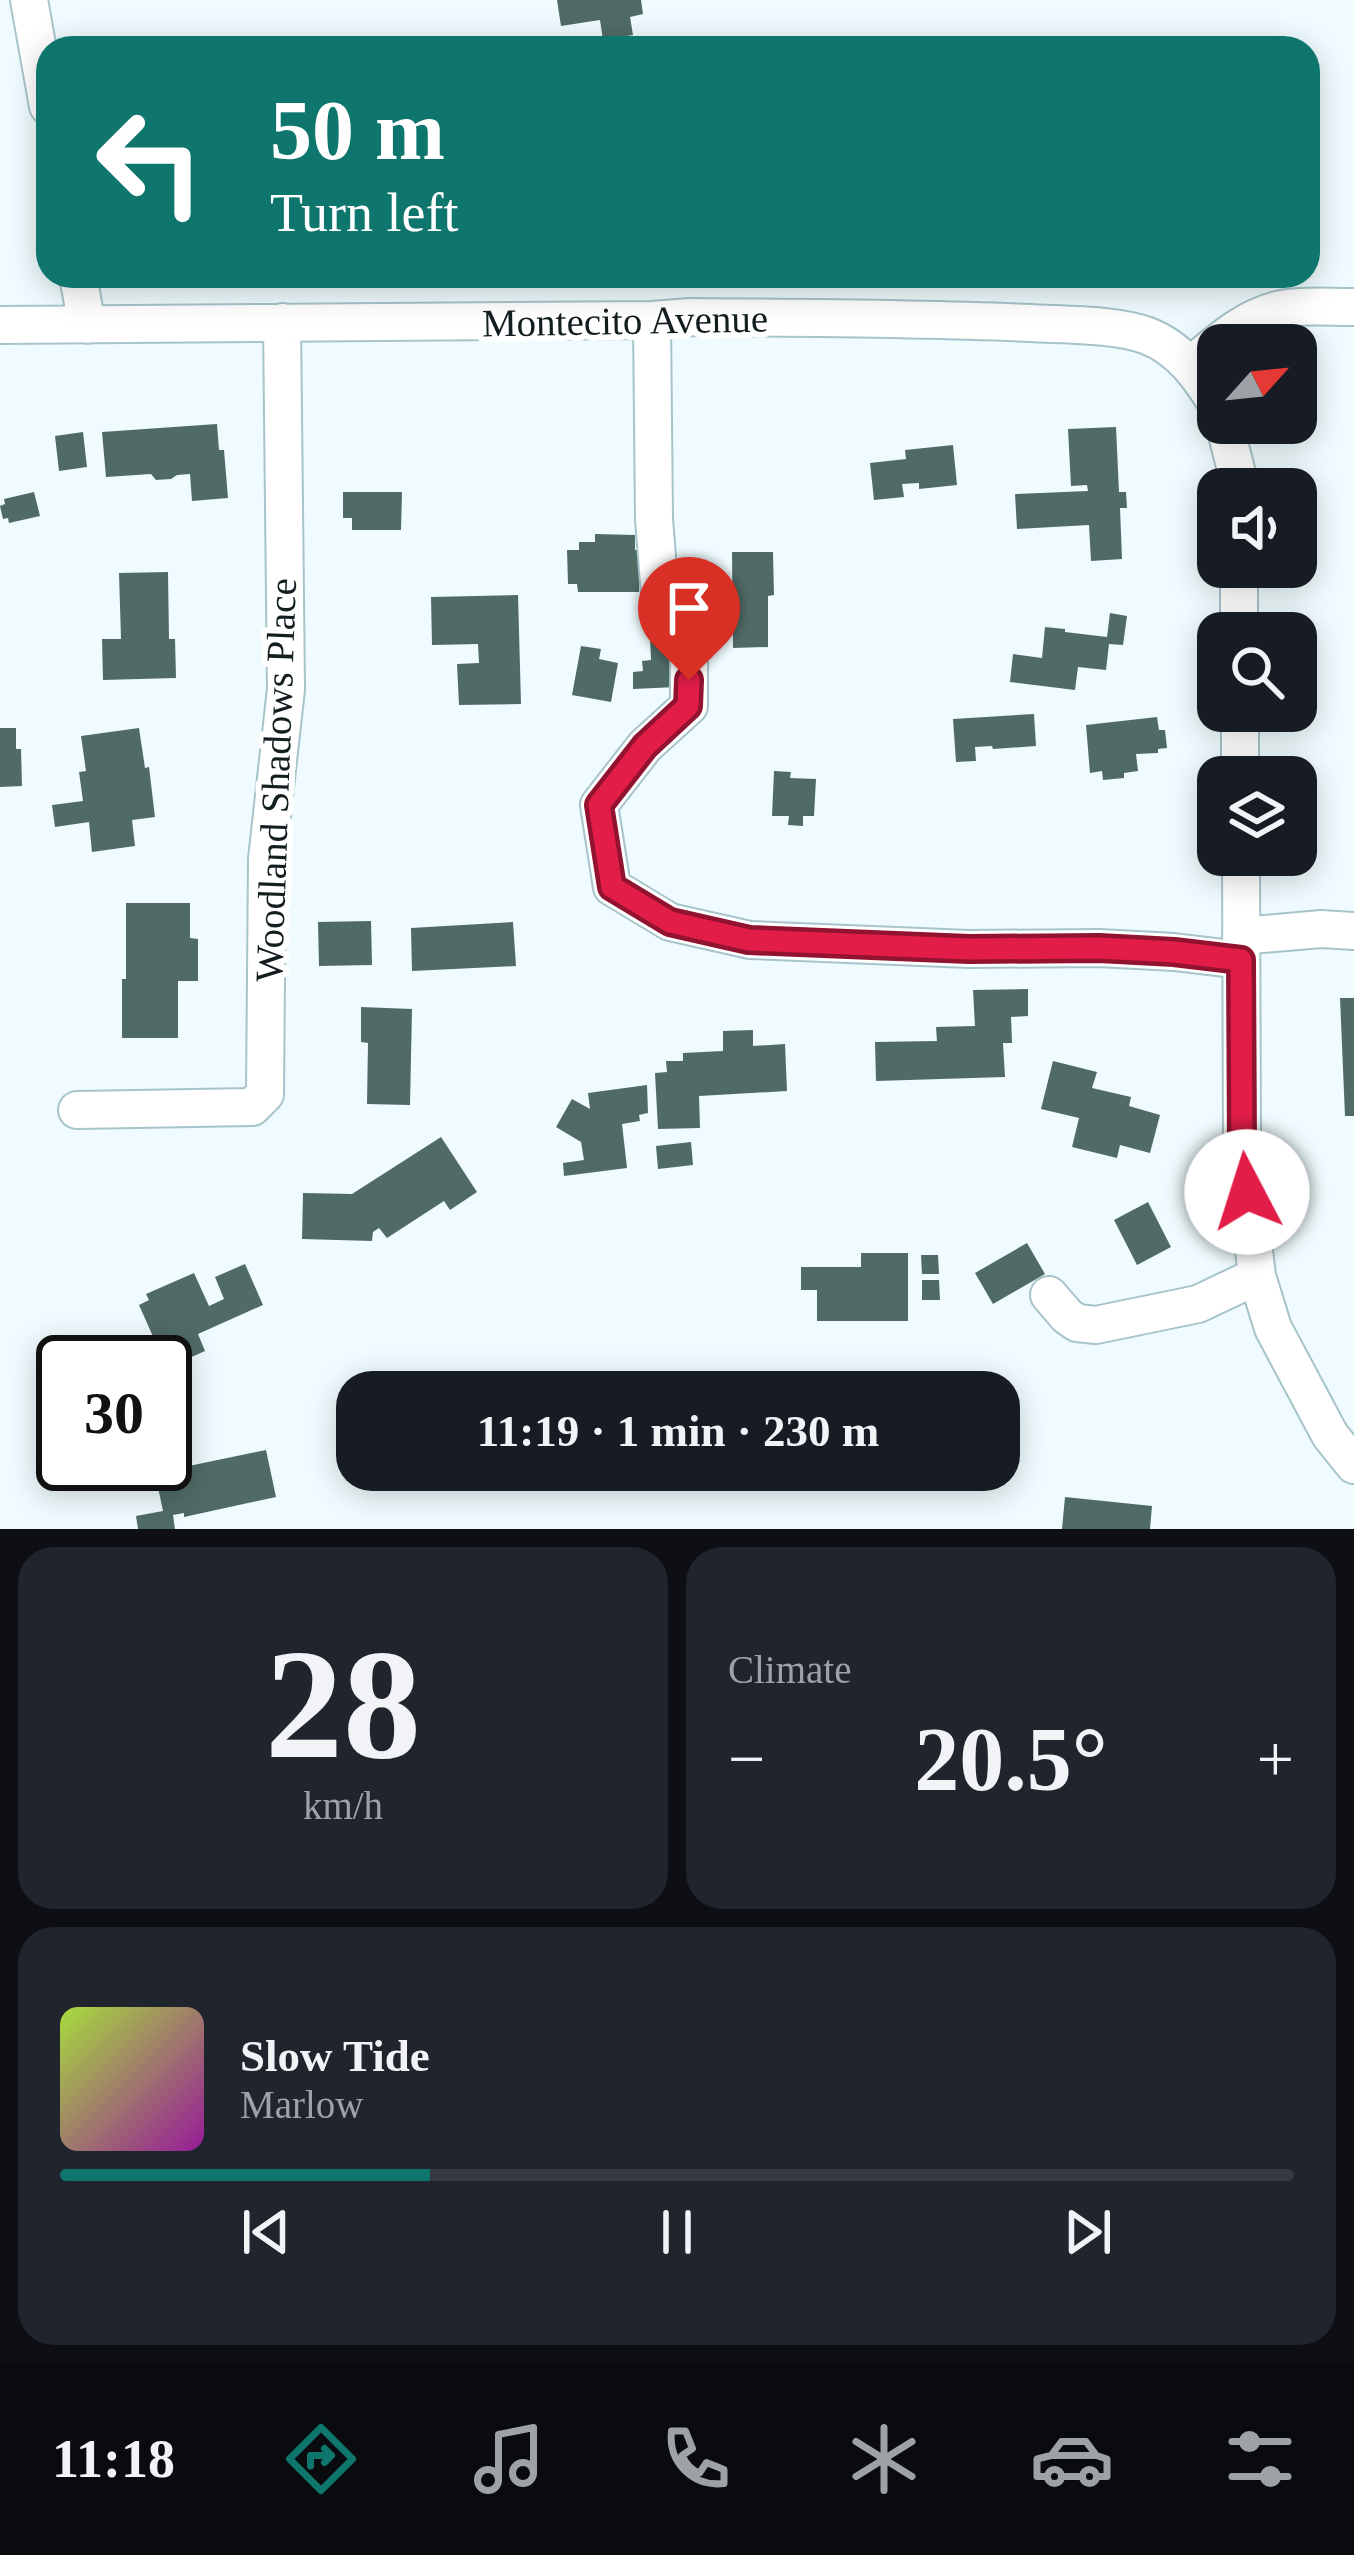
<!DOCTYPE html>
<html lang="en">
<head>
<meta charset="utf-8">
<style>
	:root { --surface:#171b24; --page:#20242c; --text:#f1f3f6; --muted:#9ea1a6; --line:#363941; --accent:#0f766e }
	body { margin:0; font-family:"Times New Roman",serif; background:var(--page); color:var(--text); height:100vh; display:flex; flex-direction:column; font-size:45px; white-space:nowrap }
	* { box-sizing:border-box; margin:0 }
	p { font-size:39px; color:var(--muted) }
	.icon { flex:none; width:66px; height:66px; fill:none; stroke:currentColor; stroke-width:2; stroke-linecap:round; stroke-linejoin:round }
	.map { position:relative; height:1529px; overflow:hidden }
	.panel { display:flex; flex-direction:column; gap:18px; padding:18px; background:#0d0f14; flex:1 }
	.panel>* { flex:none }
	.banner { position:absolute; left:36px; top:36px; width:1284px; height:252px; border-radius:36px; box-shadow:0 6px 30px #0003; background:#0f766e; color:#fff; overflow:hidden }
	.needle { width:78px; rotate:63deg }
	.tools { position:absolute; left:1197px; top:324px; display:grid; gap:24px }
	.tools a { display:grid; place-items:center; width:120px; height:120px; border-radius:24px; background:var(--surface); box-shadow:0 6px 30px #0003; font-size:60px }
	.speed { position:absolute; left:36px; top:1335px; display:flex; gap:24px; font-size:60px; font-weight:700; text-align:center }
	.speed>* { display:grid; place-content:center; width:156px; height:156px; border-radius:50%; background:var(--surface); box-shadow:0 6px 30px #0003; line-height:1 }
	.speed .limit { border:6px solid #111; border-radius:18px; background:#fff; color:#111 }
	.pin { position:absolute; display:grid; place-items:center; width:102px; height:102px; color:#fff; margin:-123px -51px; border-radius:50% 50% 50% 0; rotate:-45deg; box-shadow:0 0 12px #0007 }
	.pin .icon { rotate:45deg }
	.me { position:absolute; width:132px; margin:-66px; rotate:355deg; stroke-linejoin:round; filter:drop-shadow(0 0 9px #0008) }
	.turn { display:flex; align-items:center; gap:42px; height:252px; padding:0 36px; font-size:54px }
	.turn .icon { width:156px; height:156px; stroke-width:2.5 }
	.turn b { display:block; font-size:84px; line-height:102px }
	.big { font-size:90px; font-weight:800; line-height:1.1 }
	.panel .tile { flex:1; display:flex; flex-direction:column; justify-content:center; gap:18px; min-width:0; padding:0 42px; border-radius:36px; background:var(--page) }
	.panel .dial { align-items:center; gap:0 }
	.dial b { font-size:156px; line-height:1 }
	.song { display:flex; align-items:center; gap:36px }
	.cover { width:144px; height:144px; border-radius:18px; background:linear-gradient(135deg,hsl(80 70% 55%),hsl(300 70% 35%)) }
	.played { height:12px; border-radius:6px; background:linear-gradient(90deg,var(--accent) 30%,var(--line) 30%) }
	.keys { display:flex; justify-content:space-around; direction:ltr }
	.heat { display:flex; justify-content:space-between; align-items:center; font-size:66px; direction:ltr }
	.panel .tiles { flex:1; display:grid; gap:18px; grid-template-columns:1fr 1fr }
	.tile:last-child { grid-column:span 2 }
	.trip { position:absolute; left:336px; top:1371px; width:684px; height:120px; border-radius:36px; background:var(--surface); box-shadow:0 6px 30px #0003; font-weight:800; line-height:120px; text-align:center }
	.tabs { display:flex; height:192px; justify-content:space-around; align-items:center; background:#090b0e; color:var(--muted) }
	.tabs .icon { width:84px; height:84px }
	.tabs .on { color:var(--accent) }
	.tabs b { font-size:54px; color:var(--text) }
	.map>svg:first-child { display:block }
</style>
</head>
<body>
<div class="map">
<svg width="1354" height="1529" viewBox="0 0 1354 1529">
	<rect width="100%" height="100%" fill="#effbfe"/>
	<path fill="#506b66" d="M557,0H641L643,14L630,17L633,35L603,40L600,20L561,26Z
		M200,39H242V48H200Z
		M217,424L219,450H224L228,498L192,501L190,474L177,475L171,479L156,480L151,474L106,477L102,432Z
		M1116,427L1119,492H1126L1127,508H1120L1122,559L1091,561L1089,525L1017,529L1015,494L1088,491L1087,485L1071,486L1068,429Z
		M83,432L87,467L59,471L55,436Z
		M953,445L957,485L919,489V483L902,484L904,497L874,500L870,463L906,459L905,450Z
		M34,492L40,516L9,523L8,518L3,519L0,506L5,504L4,499Z
		M343,492H402L401,530H352V518H343Z
		M595,534L635,535V550H647V572H639V592H578L577,584H568L567,550H579V542H595Z
		M732,552H773L774,595L768,596V647L733,648Z
		M168,572L169,639H175L176,678L103,680L102,639H121L119,573Z
		M518,595L521,704L459,705L457,664L479,663L478,644L432,645L431,597Z
		M1110,613L1127,616L1123,645L1109,644L1106,670L1078,667L1075,690L1010,682L1013,654L1042,658L1045,627L1065,629V632L1107,637Z
		M671,635L677,687L633,689V672L643,671L642,661L651,660L650,636Z
		M581,646L601,649L599,659L618,663L611,702L572,695Z
		M1034,714L1036,746L993,749L992,746L975,747L976,761L956,762L953,719Z
		M1157,717L1159,730H1165L1167,748L1158,749V753L1136,754L1138,771L1124,773V778L1103,780L1102,771L1090,773L1086,725Z
		M0,728H16V749H21L22,786L0,787Z
		M139,728L145,768L149,767L155,817L132,820L135,846L92,852L89,822L55,827L52,805L83,801L79,772L86,771L81,736Z
		M774,771L791,772L790,778L816,779L814,816H803V826L788,825L789,816H772Z
		M126,903H190V938L198,939V981H178V1038H122V979H126Z
		M371,921L372,965L319,966L318,922Z
		M513,922L516,966L412,971L411,928Z
		M1028,989V1016L1011,1017L1012,1043H1003L1005,1077L876,1081L875,1042L937,1041L936,1027L975,1026L973,990Z
		M1340,998H1354V1116H1345Z
		M361,1007L412,1009L410,1105L367,1104L368,1043L361,1042Z
		M753,1030V1046L785,1044L787,1091L699,1096L700,1128L658,1129L655,1073L667,1072L666,1061H683V1053L723,1051V1031Z
		M1053,1061L1097,1072L1092,1088L1131,1097L1129,1106L1160,1115L1150,1153L1120,1145L1117,1158L1072,1147L1079,1118L1041,1109Z
		M647,1085L648,1113L639,1115L640,1121L622,1124L627,1168L564,1176L563,1163L584,1160L581,1142L556,1127L572,1099L590,1109L588,1093Z
		M441,1137L477,1192L450,1210L444,1201L387,1238L379,1228L373,1232L372,1241L302,1239L303,1193L352,1194Z
		M691,1142L693,1165L658,1169L656,1146Z
		M1148,1202L1171,1247L1137,1265L1114,1220Z
		M1027,1243L1045,1274L993,1304L975,1273Z
		M861,1253H908V1321H817V1290H801V1267H861Z
		M921,1255H938L939,1274H922Z
		M245,1264L263,1305L198,1334L205,1351L167,1368L139,1305L149,1300L146,1294L194,1273L209,1306L224,1299L215,1277Z
		M922,1280H939L940,1300H922Z
		M653,1374V1392H609V1376Z
		M573,1381V1392H542V1382Z
		M266,1450L276,1497L184,1517V1513L173,1515L175,1529H138L136,1516L163,1511L155,1473Z
		M377,1470H416L417,1487H377Z
		M1065,1497L1152,1506L1150,1529H1062Z"/>
	<g fill="none" stroke-linecap="round" stroke-linejoin="round">
		<defs>
			<path id="minor" d="M29,0L48,106
				M78,276L87,325
				M652,320L654,519L661,607L689,655V706L645,746L599,805L612,887L670,922L750,940L969,949L1099,948L1174,952L1241,960
				M0,325L652,320L690,317C804,318 917,318 1030,323C1064,325 1117,324 1148,336C1181,349 1200,377 1218,406
				M1190,366C1218,342 1248,314 1287,308C1309,305 1332,307 1354,307
				M1224,423L1241,489
				M1239,567V633
				M1240,711V777
				M1241,855L1242,1149L1257,1276L1273,1328L1330,1435L1354,1465
				M1241,936L1321,929L1354,931
				M77,1110L252,1107L265,1094L267,859L286,689L282,322
				M1049,1295L1067,1316L1077,1323L1096,1325L1198,1304L1257,1276"/>
		</defs>
		<use href="#minor" stroke="#a7c4ca" stroke-width="40"/>
		<use href="#minor" stroke="#fff" stroke-width="36"/>
	</g>
	<g fill="none" stroke-linecap="round" stroke-linejoin="round">
		<defs>
			<path id="route" d="M689,680L688,706L645,746L599,805L612,887L670,922L749,940L969,949L1099,948L1174,952L1241,960L1242,1149L1247,1192"/>
		</defs>
		<use href="#route" stroke="#92132f" stroke-width="30"/>
		<use href="#route" stroke="#e11d48" stroke-width="21"/>
	</g>
	<g text-anchor="middle" stroke-width="12" stroke-linejoin="round" paint-order="stroke">
		<g font-size="39" fill="#131e20" stroke="#fff">
			<text transform="translate(625 320) rotate(-1)" y="14">Montecito Avenue</text>
			<text transform="translate(275 780) rotate(-88)" y="14">Woodland Shadows Place</text>
		</g>
	</g>
</svg>
<div class="tools">
<a><svg class="needle" viewBox="-14 -14 28 28"><path d="M0-13l5 13h-10z" fill="#e53935"/><path d="M0 13l5-13h-10z" fill="#9ea1a6"/></svg></a>
<a><svg class="icon" aria-label="sound" viewBox="0 0 24 24"><path d="M4 9h4l5-4v14l-5-4H4zM17 9q2 3 0 6"/></svg></a>
<a><svg class="icon" aria-label="search" viewBox="0 0 24 24"><circle cx="10" cy="10" r="6"/><path d="M15 15l6 6"/></svg></a>
<a><svg class="icon" aria-label="layers" viewBox="0 0 24 24"><path d="M12 4l9 5-9 5-9-5zM3 14l9 5 9-5"/></svg></a>
</div>
<div class="speed"><div class="limit">30</div></div>
<div class="pin" style="left:689px;top:680px;background:#d93025"><svg class="icon" aria-label="arrive" viewBox="0 0 24 24"><path d="M6 21V4h12l-3 4 3 4H6"/></svg></div>
<svg class="me" style="left:1247px;top:1192px" viewBox="-20 -20 40 40"><circle r="19" fill="#fff"/><path d="M0-13L10 11 0 6-10 11z" fill="#e11d48"/></svg>
<div class="trip">11:19 · 1 min · 230 m</div>
<div class="banner">
<div class="turn"><svg class="icon" aria-label="left" viewBox="0 0 24 24"><path d="M17 20v-9H6M10 6l-5 5 5 5"/></svg><div><b>50 m</b>Turn left</div></div>
</div>
</div>
<section class="panel">
<div class="tiles">
<div class="tile dial"><b>28</b><p>km/h</p></div>
<div class="tile"><p>Climate</p>
<div class="heat"><a>−</a><b class="big">20.5°</b><a>+</a></div>
</div>
<div class="tile">
<div class="song"><i class="cover"></i><div><b>Slow Tide</b><p>Marlow</p></div></div>
<div class="played"></div>
<div class="keys"><svg class="icon" aria-label="previous" viewBox="0 0 24 24"><path d="M18 5L8 12l10 7zM5 5v14"/></svg><svg class="icon" aria-label="pause" viewBox="0 0 24 24"><path d="M8 5v14M16 5v14"/></svg><svg class="icon" aria-label="next" viewBox="0 0 24 24"><path d="M6 5l10 7-10 7zM19 5v14"/></svg></div>
</div>
</div>
</section>
<nav class="tabs">
<b>11:18</b>
<svg class="icon on" aria-label="directions" viewBox="0 0 24 24"><path d="M12 3l9 9-9 9-9-9zM9 14v-3h6M13 9l2 2-2 2"/></svg>
<svg class="icon" aria-label="music" viewBox="0 0 24 24"><path d="M9 18V5l10-2v13"/><circle cx="6" cy="18" r="3"/><circle cx="16" cy="16" r="3"/></svg>
<svg class="icon" aria-label="phone" viewBox="0 0 24 24"><path d="M5 4h4l2 5-3 2q2 4 5 5l2-3 5 2v4C11 20 4 13 5 4z"/></svg>
<svg class="icon" aria-label="climate" viewBox="0 0 24 24"><path d="M12 3v18M4 7l16 10M4 17L20 7"/></svg>
<svg class="icon" aria-label="car" viewBox="0 0 24 24"><path d="M5 17H2v-5l4-1 3-4h7l3 4 3 1v5h-3M9 17h6M6 11h13"/><circle cx="7" cy="17" r="2"/><circle cx="17" cy="17" r="2"/></svg>
<svg class="icon" aria-label="filters" viewBox="0 0 24 24"><path d="M4 7h16M4 17h16"/><circle cx="9" cy="7" r="2"/><circle cx="15" cy="17" r="2"/></svg>
</nav>
</body>
</html>
